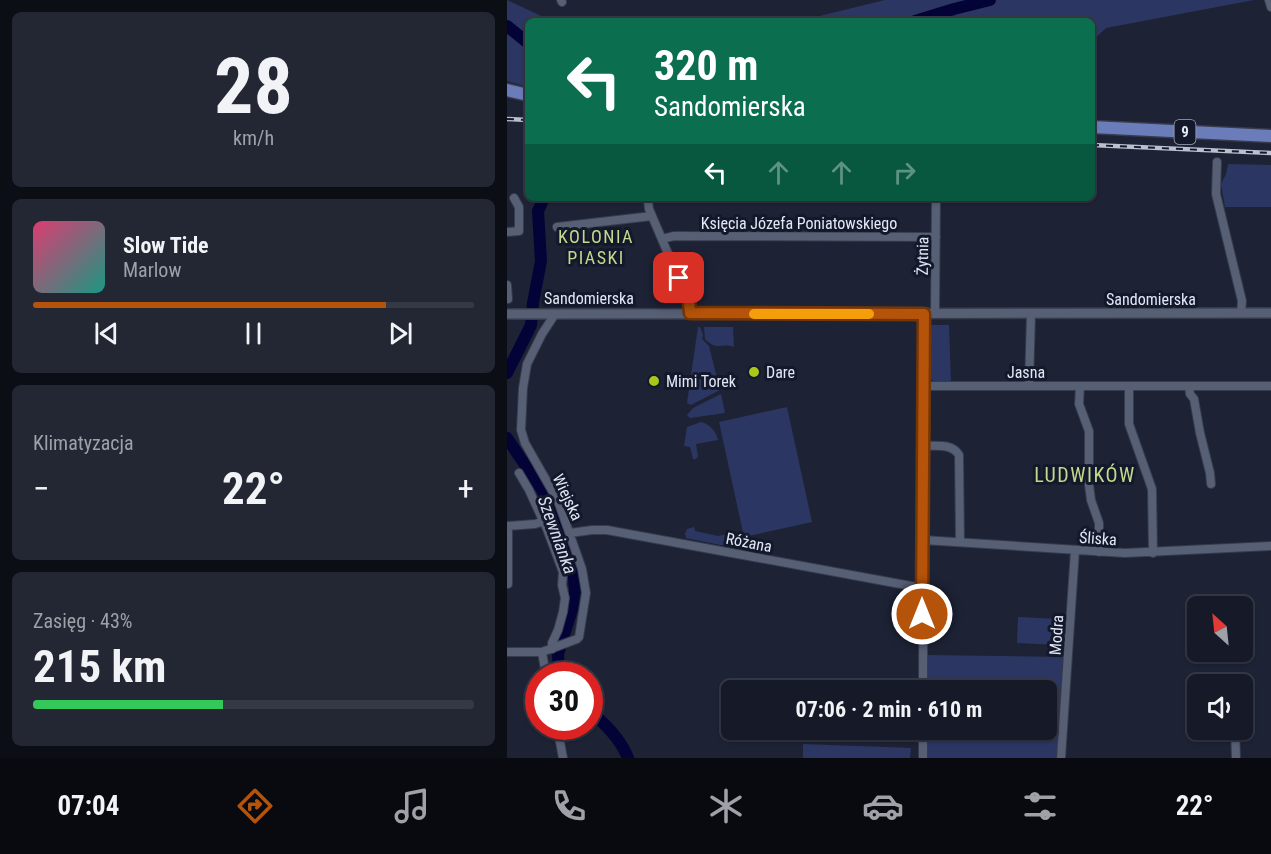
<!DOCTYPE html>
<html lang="pl">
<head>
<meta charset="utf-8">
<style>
	:root { --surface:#161a28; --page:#232734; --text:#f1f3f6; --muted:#9ea1a8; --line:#353845; --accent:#b45309 }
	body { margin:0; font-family:"Roboto Condensed",sans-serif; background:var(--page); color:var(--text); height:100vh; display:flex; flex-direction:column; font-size:22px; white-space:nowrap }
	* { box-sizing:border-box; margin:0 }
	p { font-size:20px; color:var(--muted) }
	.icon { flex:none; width:33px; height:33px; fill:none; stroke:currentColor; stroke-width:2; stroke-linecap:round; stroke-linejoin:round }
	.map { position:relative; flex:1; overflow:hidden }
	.panel { display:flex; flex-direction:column; gap:12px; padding:12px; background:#0c0e16; width:507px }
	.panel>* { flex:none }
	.hud { position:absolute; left:18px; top:18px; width:570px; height:183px; border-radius:9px; box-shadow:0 2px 4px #0004,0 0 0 2px var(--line); background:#0b6e4f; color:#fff; overflow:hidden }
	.needle { width:39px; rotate:333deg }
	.tools { position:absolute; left:680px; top:596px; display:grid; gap:12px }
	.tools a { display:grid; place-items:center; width:66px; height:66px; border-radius:9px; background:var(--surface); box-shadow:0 2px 4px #0004,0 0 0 2px var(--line); font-size:30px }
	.speed { position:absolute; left:18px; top:662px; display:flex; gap:12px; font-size:30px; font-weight:700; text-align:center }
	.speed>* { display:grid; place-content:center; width:78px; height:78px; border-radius:50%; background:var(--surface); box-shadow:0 2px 4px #0004,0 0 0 2px var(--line); line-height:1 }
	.speed .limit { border:9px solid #d22; background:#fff; color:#111 }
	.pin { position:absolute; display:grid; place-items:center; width:51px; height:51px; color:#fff; margin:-26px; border-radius:12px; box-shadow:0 3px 9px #0006 }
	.me { position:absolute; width:66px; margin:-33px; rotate:0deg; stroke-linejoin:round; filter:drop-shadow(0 0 4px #0008) }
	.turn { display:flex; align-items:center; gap:21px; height:126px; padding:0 30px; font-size:27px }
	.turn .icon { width:78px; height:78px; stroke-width:2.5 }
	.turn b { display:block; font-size:42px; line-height:51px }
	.lanes { display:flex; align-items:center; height:57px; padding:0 30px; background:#0003; justify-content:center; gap:30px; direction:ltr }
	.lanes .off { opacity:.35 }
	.big { font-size:45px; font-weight:700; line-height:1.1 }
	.panel .tile { flex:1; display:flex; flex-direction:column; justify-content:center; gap:9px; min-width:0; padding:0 21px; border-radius:9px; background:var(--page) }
	.panel .dial { align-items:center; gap:0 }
	.dial b { font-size:78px; line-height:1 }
	.song { display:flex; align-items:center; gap:18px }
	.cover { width:72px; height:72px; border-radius:9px; background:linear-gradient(135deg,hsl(340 70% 55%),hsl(170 70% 35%)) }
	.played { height:6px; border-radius:3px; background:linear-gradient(90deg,var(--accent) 80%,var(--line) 80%) }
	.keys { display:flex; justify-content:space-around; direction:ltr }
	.heat { display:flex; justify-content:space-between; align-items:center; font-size:33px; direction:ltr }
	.charge { height:9px; border-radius:4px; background:linear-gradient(90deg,#34c759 43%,var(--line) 0) }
	.trip { position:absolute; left:214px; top:680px; width:336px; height:60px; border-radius:9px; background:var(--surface); box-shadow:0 2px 4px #0004,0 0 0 2px var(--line); font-weight:700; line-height:60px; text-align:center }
	.menu { display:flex; height:96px; justify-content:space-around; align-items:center; background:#090a10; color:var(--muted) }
	.menu .icon { width:42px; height:42px }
	.menu .on { color:var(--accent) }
	.menu b { font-size:27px; color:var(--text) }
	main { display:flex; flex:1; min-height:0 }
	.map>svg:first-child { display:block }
</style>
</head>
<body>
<main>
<section class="panel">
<div class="tile dial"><b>28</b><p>km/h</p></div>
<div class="tile">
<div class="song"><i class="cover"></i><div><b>Slow Tide</b><p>Marlow</p></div></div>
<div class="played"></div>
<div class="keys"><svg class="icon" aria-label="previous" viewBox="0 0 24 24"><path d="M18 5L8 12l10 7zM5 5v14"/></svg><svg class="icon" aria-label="pause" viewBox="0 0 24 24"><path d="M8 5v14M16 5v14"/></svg><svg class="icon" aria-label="next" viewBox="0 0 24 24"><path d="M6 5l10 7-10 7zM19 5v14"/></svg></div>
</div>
<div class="tile"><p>Klimatyzacja</p>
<div class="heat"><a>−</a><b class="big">22°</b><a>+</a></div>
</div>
<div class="tile"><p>Zasięg · 43%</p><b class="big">215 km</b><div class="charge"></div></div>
</section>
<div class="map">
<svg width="764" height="758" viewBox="0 0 764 758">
	<rect width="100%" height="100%" fill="#1d2235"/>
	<path fill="#2b3762" d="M0,0L45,21H21V87L0,81Z
		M378,0H747L599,28L585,41V21H292Z
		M721,164L764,165V207H718L714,184L719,174Z
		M420,325H442L444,382H427L422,377Z
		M191,327H193L196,335L195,339L202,346L213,390L184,405L180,403Z
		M197,327H226L227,347C213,342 211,352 198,339Z
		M214,394L218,413L183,418L180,415L186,408Z
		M280,407L305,522L237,537L212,422Z
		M194,422C203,424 209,431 211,440L189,444L191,456L189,459H186L183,447L177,446L180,427Z
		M187,527L188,531L211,536L227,533L224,547L179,538L178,534L180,529Z
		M511,617L554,619L553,645L510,643Z
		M419,655L556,657L550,758H420V729H540V690H420Z
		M296,744L404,748L403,758H296Z"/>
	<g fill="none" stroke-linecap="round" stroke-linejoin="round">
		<path stroke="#040337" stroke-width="12" d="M408,21L447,9L483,0
			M0,26L21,43
			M0,373L24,325L26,303L34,261L31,211L37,198
			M0,438L35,490L41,503L66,567L68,590L65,609L51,654L52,675
			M82,710C98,724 113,738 121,758"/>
		<defs>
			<path id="minor" d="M54,0L55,2
				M762,0L764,7
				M710,162L709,194L735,301L734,313
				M143,198L141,201L142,209L180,298L183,313
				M50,227L145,216
				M0,232L12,231V207L7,198
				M155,239L167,236L429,237
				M0,285L1,299
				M428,314L429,198
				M522,385L524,314
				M416,386H764
				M573,386L572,404L582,431V485L584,500L592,523V552
				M682,386L683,394L687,399L693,433L703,473L704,484
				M622,387V424L645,489L646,553
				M416,446C429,446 445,443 452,455L453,542
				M12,473L22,490L40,529L56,572L55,585L58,598L56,612L51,630L45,643V649
				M0,526L28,524L37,521
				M1,526V584
				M63,533L85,530H100L415,588
				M416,540L618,553L764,546
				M0,652H35L70,639L72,637L79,593L75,569L51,501L18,443L14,430L16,388L20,364L35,334L48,314
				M35,652L39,675
				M416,690L417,314
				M50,726L56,758
				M416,729V758
				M728,729L729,758
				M554,758L568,550"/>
			<path id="tertiary" d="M0,314L764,313"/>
			<path id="primary" d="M0,90L21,95
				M585,127L764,136"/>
		</defs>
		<use href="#minor" stroke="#373c4c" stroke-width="10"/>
		<use href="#tertiary" stroke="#373c4c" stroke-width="12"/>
		<use href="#primary" stroke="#373c4c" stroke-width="15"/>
		<use href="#minor" stroke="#575f75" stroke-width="8"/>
		<use href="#tertiary" stroke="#575f75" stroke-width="9"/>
		<use href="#primary" stroke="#6a7cb9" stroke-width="12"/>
		<defs>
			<path id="rail" d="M0,119L21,120
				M585,145L764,153"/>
		</defs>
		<use href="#rail" stroke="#bbc0ce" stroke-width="4.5"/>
		<use href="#rail" stroke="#13192b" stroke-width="2" stroke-dasharray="7" stroke-linecap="butt"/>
	</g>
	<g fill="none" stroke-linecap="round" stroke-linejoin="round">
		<defs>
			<path id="route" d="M172,278L182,303L183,313L417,314L415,614"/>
		</defs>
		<use href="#route" stroke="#753606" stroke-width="15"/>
		<use href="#route" stroke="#b45309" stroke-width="10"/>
		<path stroke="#f59e0b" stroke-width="10" d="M247,314H362"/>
	</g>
	<g fill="#a9c71a" stroke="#13192b" stroke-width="2">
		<circle cx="247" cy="372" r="6"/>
		<circle cx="147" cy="381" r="6"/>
	</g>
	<g text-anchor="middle" stroke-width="6" stroke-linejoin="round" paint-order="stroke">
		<rect fill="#13192b" stroke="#a5aab8" stroke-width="1.5" x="667.5" y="120" width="21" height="24" rx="4.5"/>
		<g font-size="15" font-weight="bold" fill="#e3e8f5">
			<text x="678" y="137">9</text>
		</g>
		<g font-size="16" fill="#e3e8f5" stroke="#13192b">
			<text x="292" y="229">Księcia Józefa Poniatowskiego</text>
			<text transform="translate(415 256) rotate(-89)" y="6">Żytnia</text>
			<text x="82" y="304">Sandomierska</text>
			<text x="644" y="305">Sandomierska</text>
			<text x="519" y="378">Jasna</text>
			<text transform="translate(61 497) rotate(65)" y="6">Wiejska</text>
			<text transform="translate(591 538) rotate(4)" y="6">Śliska</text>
			<text transform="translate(242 542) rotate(11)" y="6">Różana</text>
			<text transform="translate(549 635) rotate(-86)" y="6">Modra</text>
		</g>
		<g font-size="16" fill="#e3e8f5" stroke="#13192b" text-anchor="start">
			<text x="259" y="378">Dare</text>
			<text x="159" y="387">Mimi Torek</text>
		</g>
		<g font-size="18" letter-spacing="1.5" fill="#c5d88d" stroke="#13192b">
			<text x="89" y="243">KOLONIA<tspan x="89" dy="21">PIASKI</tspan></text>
		</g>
		<g font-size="18" font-style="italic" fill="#d8dff1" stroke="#13192b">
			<text transform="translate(50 535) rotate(70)" y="6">Szewnianka</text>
		</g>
		<g font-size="20" letter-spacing="1.5" fill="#c5d88d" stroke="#13192b">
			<text x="578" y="482">LUDWIKÓW</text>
		</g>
	</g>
</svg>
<div class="tools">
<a><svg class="needle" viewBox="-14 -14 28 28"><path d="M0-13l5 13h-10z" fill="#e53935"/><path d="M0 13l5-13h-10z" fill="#9ea1a8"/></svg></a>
<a><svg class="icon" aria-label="sound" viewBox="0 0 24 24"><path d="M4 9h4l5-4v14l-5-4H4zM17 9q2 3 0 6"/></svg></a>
</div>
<div class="speed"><div class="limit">30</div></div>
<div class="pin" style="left:172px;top:278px;background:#d93025"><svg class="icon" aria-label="arrive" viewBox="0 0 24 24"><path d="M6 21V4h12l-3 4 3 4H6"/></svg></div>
<svg class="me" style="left:415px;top:614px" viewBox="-20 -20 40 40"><circle r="17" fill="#b45309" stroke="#fff" stroke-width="3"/><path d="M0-11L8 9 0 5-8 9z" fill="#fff"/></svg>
<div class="trip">07:06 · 2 min · 610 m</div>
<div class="hud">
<div class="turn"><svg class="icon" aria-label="left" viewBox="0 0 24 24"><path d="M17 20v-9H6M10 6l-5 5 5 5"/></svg><div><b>320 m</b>Sandomierska</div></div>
<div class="lanes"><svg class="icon" aria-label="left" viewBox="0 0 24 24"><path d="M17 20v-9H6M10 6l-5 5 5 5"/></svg><svg class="icon off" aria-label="ahead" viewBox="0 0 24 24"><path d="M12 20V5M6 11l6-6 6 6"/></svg><svg class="icon off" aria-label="ahead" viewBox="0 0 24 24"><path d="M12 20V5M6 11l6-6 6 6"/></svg><svg class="icon off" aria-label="right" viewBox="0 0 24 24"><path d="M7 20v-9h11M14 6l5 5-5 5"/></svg></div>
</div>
</div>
</main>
<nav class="menu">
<b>07:04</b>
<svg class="icon on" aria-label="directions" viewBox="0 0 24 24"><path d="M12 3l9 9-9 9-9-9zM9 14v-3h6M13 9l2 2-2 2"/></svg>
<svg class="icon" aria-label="music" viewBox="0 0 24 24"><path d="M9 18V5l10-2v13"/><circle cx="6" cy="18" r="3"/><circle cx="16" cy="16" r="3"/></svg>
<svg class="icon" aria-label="phone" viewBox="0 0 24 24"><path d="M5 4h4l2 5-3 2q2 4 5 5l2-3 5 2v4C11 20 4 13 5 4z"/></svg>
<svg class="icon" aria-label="climate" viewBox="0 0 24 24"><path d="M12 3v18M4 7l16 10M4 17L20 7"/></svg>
<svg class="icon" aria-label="car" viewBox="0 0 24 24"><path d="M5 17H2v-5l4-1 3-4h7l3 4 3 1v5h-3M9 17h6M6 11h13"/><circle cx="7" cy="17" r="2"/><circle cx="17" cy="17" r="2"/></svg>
<svg class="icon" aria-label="filters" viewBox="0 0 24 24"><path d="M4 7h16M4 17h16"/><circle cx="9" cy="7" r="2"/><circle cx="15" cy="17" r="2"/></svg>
<b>22°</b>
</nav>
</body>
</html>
